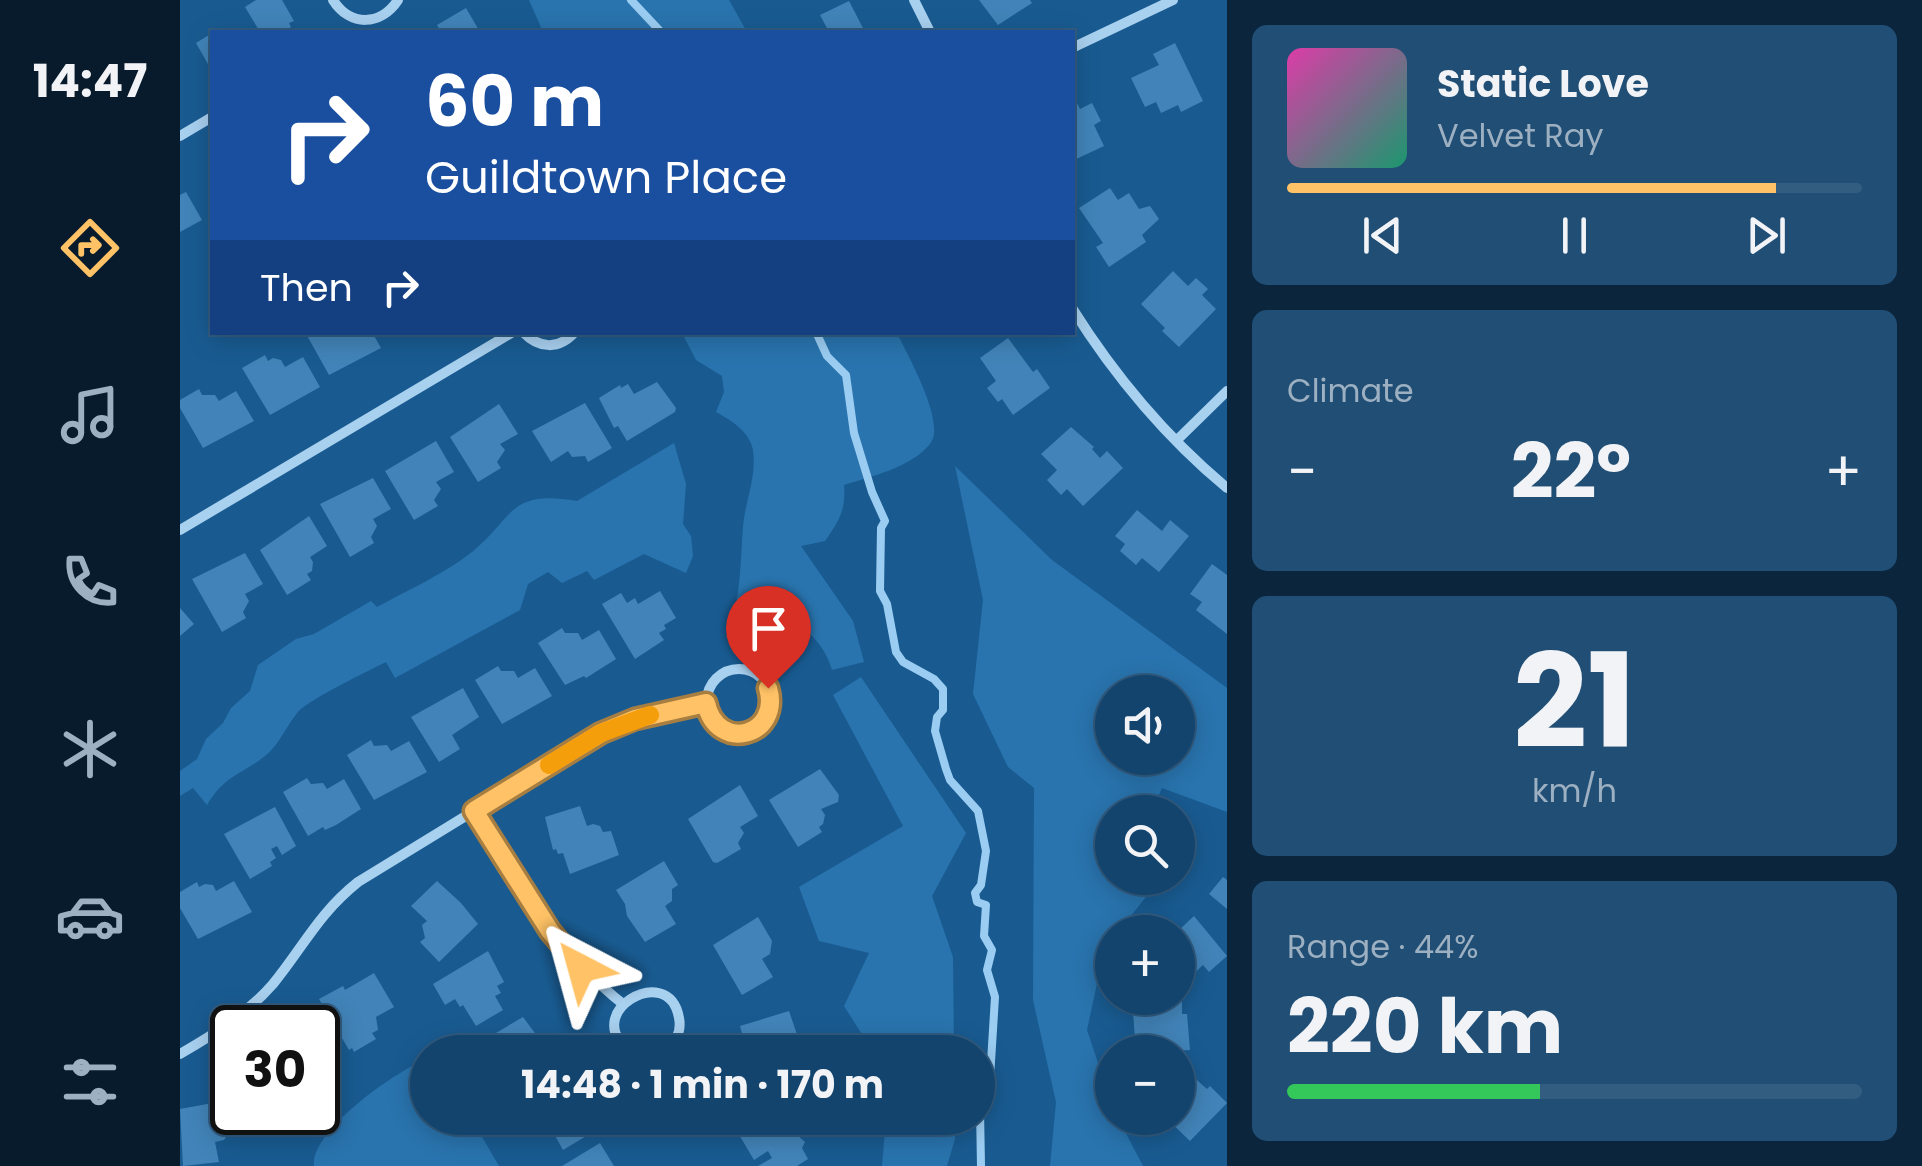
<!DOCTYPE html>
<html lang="en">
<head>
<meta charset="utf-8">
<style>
	:root { --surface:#13446d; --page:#204e75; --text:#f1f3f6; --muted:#9db0c2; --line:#325c80; --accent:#ffc266 }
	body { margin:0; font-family:Poppins,sans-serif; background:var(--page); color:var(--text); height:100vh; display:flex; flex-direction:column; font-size:38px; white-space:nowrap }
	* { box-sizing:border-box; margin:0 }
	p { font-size:32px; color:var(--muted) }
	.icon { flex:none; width:55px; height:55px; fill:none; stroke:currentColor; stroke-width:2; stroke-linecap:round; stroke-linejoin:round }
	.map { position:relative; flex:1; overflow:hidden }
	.sheet { display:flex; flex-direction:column; gap:25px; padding:25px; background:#0a253c; width:695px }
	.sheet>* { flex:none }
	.banner { position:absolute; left:30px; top:30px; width:865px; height:305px; border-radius:0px; box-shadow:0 5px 25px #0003,0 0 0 2px var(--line); background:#1a4fa0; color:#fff; overflow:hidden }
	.fabs { position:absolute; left:915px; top:675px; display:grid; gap:20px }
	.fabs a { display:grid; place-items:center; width:100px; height:100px; border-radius:50%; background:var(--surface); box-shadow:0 5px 25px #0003,0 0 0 2px var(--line); font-size:50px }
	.speed { position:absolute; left:30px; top:1005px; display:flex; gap:20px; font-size:50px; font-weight:700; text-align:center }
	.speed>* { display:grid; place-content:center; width:130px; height:130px; border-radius:50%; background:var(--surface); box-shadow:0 5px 25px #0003,0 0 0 2px var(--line); line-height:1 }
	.speed .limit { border:5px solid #111; border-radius:15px; background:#fff; color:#111 }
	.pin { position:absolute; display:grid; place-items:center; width:85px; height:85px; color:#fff; margin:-102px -42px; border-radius:50% 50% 50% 0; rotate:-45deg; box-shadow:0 0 10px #0007 }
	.pin .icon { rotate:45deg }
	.me { position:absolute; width:110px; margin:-55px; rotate:321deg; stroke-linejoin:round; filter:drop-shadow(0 0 8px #0008) }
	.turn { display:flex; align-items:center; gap:35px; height:210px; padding:0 50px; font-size:45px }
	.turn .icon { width:130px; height:130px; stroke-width:2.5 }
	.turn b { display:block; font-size:70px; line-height:85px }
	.then { display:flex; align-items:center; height:95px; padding:0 50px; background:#0003; gap:20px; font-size:38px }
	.big { font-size:75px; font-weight:700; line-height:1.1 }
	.sheet .widget { flex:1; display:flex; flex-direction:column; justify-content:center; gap:15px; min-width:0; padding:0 35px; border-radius:15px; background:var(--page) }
	.sheet .dial { align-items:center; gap:0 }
	.dial b { font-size:130px; line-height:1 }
	.song { display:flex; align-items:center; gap:30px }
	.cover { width:120px; height:120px; border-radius:15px; background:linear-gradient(135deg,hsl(320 70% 55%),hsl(160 70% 35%)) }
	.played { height:10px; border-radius:5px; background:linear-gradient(90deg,var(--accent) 85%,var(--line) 85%) }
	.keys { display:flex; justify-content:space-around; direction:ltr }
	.heat { display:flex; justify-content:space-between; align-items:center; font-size:55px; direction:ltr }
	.charge { height:15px; border-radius:8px; background:linear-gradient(90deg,#34c759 44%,var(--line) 0) }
	.trip { position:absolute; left:230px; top:1035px; width:585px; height:100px; border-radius:50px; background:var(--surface); box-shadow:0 5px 25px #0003,0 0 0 2px var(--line); font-weight:700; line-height:100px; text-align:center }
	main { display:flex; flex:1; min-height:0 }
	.dock { display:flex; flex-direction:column; width:180px; justify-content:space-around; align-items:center; background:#081b2c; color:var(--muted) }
	.dock .icon { width:70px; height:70px }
	.dock .current { color:var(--accent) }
	.dock b { font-size:45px; color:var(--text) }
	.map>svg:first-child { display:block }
</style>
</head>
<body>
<main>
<nav class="dock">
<b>14:47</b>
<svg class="icon current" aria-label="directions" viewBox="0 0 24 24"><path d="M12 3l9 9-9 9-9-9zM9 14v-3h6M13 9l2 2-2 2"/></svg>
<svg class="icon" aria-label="music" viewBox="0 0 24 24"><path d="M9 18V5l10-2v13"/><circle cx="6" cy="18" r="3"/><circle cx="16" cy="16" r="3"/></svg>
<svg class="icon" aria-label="phone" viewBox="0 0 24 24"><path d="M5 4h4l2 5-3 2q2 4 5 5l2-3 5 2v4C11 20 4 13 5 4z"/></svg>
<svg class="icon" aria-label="climate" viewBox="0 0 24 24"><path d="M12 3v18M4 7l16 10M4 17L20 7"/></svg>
<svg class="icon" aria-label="car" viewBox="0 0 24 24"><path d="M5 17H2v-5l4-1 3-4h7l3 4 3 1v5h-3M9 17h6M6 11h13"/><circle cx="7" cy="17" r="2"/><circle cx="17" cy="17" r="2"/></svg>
<svg class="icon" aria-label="filters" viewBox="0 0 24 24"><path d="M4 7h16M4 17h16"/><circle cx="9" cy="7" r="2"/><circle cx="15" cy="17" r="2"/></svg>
</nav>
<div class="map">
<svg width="1047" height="1166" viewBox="0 0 1047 1166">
	<rect width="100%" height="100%" fill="#195b91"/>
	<path fill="#2974ae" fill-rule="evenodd" d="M349,0H549L567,32H363Z
		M502,333H717C727,354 767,424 750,444C730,468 692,476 664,485C666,510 659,521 645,541L621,546L673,621L684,662L652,670C639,625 599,613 556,604C561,578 561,553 563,527C565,502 577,476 573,450C570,432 551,420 536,412L544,392L542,376L516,360Z
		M494,443L506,484L503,524L511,536L513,556L506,573L464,554L414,580L407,571L382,583L368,572L348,584L340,610L215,678L206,662C188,671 128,700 118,712C106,726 100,744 85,756C61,775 45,775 27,805L13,788L0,796V771L17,759L26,739L43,723L51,708L70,691L78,665L116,639L134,634L191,601L197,607C228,590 264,574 292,552C335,517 328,489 397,501Z
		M775,466L872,560L1047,688V812L982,788L971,812H932V878H981L938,932H932V940L924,951L907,1030L932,1105V1118H938L963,1166H870L876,1102L853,1000L854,788L828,767L793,694L803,600ZM998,692V758H932V692Z
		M681,677L786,833L752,896L773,957L774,1052H693L664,1006L689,953L639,941L619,887L723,826L653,695Z
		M247,1059L248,1118H291L319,1166H134C130,1131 217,1070 247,1059Z
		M706,1118H775V1139L767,1166H702Z"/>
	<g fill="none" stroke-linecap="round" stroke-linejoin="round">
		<path stroke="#9bcdf2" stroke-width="8" d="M451,0L481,32
			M636,332L647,356L666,375L674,433L692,492L705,521L701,528L700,591L707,604L716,652L723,662L754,679L763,689V710L757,717L755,731L766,769L770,780L798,811L806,851L801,885L795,893L797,902L806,905L804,936L812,950L807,970L815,997L810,1078L800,1109L801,1166"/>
	</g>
	<path fill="#4284b9" d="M76,0H102L114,21L109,23L111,27L102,32H80L65,7Z
		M799,0H850L852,3L818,25Z
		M669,1L685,32H649L640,15Z
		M286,8L300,32H261L257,25Z
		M32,33V71L16,43Z
		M995,43L1023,101L1001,112L998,105L981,113L976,102L965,107L951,78L979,65L973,54Z
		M892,93L900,109L912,103L921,121L914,125L924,146L892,161Z
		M930,188L938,200L949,193L959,209L970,206L979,219L962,235L966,242L929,267L916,247L923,243L899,208Z
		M6,192L22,220L0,232V195Z
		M993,271L1008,286L1016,278L1028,289L1022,295L1036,309L999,347L982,331L985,328L961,304Z
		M125,332H192L201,348L149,375Z
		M828,338L853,372L857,369L870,388L833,415L822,399L818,402L807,388L816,381L800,358Z
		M85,355L88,361L93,358L101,360L105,367L123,357L140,387L90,415L62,368Z
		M477,382L496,408L495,412L447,441L438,426L434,428L419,398L440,385L441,388L448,384L454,394Z
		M19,389L22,395H35L39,401L56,391L74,421L23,448L0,408V400Z
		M405,403L432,448L408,462L405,456L392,457L388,451L371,462L352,431Z
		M319,404L338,434L320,444L325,450L317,462L321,468L298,482L270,437Z
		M891,427L914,447L912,449L920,458L927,451L943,468L903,506L887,489L881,495L867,480L877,470L861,454Z
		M256,441L274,472L256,482L261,489L254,500L258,506L234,520L205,471Z
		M193,478L211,509L193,519L197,526L191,537L194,543L170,557L140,504Z
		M957,510L982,531L990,520L1009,536L979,572L962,558L956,565L940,551L945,544L935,536Z
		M129,516L147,546L130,557L133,562L132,571L127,574L131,580L107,595L80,550Z
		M65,553L83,584L65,594L69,601L63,612L66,618L42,632L12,579Z
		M1032,564L1047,575V634L1016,610L1022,602L1010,594Z
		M480,591L496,618L484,625L486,629L479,633L484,640L455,659L422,604L441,593L447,603L455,598L458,604Z
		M0,608L14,624L0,636Z
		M382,628L385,633H398L402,640L419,630L436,659L406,678L404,676L385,685L358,643Z
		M318,666L321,671H334L338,678L355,668L372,696L322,724L295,680Z
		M283,688L299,717L272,735L280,749L259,762L231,717Z
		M191,740L194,746L207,745L211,751L229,741L247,772L194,800L167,755Z
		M640,769L659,795L658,802L641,809L645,815L643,824L639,827L642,832L618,847L589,800Z
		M127,778L131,784L143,783L147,789L164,779L181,809L156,825L145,830L143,827L128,836L103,792Z
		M560,785L578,816L560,827L564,833L558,843L561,849L537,863L533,862L508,819Z
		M400,806L407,826L413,824L420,826L423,832L431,831L439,855L390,874L383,853L378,854L376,849L373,850L365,817Z
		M95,807L116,846L102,855L97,846L91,849L96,858L90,862L92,866L70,879L44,834Z
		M484,861L498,885L492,889V901L485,906L496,924L465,942L447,916L445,904L436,890Z
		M1043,877L1047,880V909L1029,894Z
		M54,881L72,912L18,939L0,908V892L17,882L19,887L25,884L33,885L36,891Z
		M257,881L281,903L298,924L259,962L240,942L245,938L242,925L247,921L231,906Z
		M1014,916L1047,956L1029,972L1023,965L1005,982L998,973L1001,968L998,965V931Z
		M578,917L592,941L590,954L582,959L593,977L562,995L533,945Z
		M308,951L324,982L317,986L321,993L315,996L323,1010L296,1026L283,1005L280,1007L275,999L265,1005L253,984Z
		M194,973L214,1007L196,1017L198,1030L192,1033L196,1039L174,1052L172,1048L169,1050L139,999L163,986L165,990Z
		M1002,1001V1014H1007L1010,1050L956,1052L953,1012L969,1011V1004Z
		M609,1011L623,1052L567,1051L560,1026Z
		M343,1017L369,1052H305L299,1043Z
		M138,1047L152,1064L138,1076Z
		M1010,1074L1027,1089L1030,1086L1047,1103L1010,1141L986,1118H998V1087Z
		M49,1100L54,1126L48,1127L49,1133L44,1140L35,1142L39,1162L3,1166L0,1109Z
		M346,1118H405L413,1132L383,1150L373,1132L354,1131Z
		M583,1118H608L614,1132L625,1142L622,1148L628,1159L617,1166H578L592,1158L588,1151L574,1160L558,1133Z
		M420,1143L434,1166H382Z"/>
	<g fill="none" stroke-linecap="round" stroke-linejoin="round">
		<path stroke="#a8d0ef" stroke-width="10" d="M153,0C170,27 201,26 218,0
			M734,0L750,32
			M892,48L993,0
			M0,136L32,117
			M892,308C934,375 987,438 1047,488
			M343,332C359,349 379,350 395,332
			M996,441L1047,391
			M0,530L333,332
			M527 701a32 32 0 1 1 64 0a32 32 0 1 1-64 0Z
			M294,811C339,881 376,951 443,1004
			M452,1052C396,1015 489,959 499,1018C502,1033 495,1043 484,1052
			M0,1054C33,1035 68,1013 93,984C124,946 138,914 178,882L421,733L455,719L526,703"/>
	</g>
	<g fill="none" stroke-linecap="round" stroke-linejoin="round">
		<defs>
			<path id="route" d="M401,968L370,931L294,811L421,733L455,719L526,703C537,754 602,736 588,688"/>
		</defs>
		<use href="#route" stroke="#a67e42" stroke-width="25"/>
		<use href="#route" stroke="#ffc266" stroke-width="18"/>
		<path stroke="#f59e0b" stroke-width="18" d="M369,765L421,733L470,715"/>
	</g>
</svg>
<div class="fabs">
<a><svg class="icon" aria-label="sound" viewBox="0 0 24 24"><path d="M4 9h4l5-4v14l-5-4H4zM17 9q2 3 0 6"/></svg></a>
<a><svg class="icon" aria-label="search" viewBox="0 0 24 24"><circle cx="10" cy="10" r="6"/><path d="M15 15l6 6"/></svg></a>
<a>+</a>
<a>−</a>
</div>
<div class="speed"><div class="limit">30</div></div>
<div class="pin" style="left:588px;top:688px;background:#d93025"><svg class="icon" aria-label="arrive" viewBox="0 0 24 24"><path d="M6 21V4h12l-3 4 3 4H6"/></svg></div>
<svg class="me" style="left:401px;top:968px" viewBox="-20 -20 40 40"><path d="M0-17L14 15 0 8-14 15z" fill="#ffc266" stroke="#fff" stroke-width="4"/></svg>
<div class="trip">14:48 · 1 min · 170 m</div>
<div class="banner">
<div class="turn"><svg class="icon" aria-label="right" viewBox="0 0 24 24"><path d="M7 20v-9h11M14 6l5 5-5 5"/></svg><div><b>60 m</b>Guildtown Place</div></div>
<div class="then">Then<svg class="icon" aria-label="right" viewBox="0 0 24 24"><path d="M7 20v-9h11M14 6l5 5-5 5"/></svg></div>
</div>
</div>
<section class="sheet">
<div class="widget">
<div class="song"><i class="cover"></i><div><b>Static Love</b><p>Velvet Ray</p></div></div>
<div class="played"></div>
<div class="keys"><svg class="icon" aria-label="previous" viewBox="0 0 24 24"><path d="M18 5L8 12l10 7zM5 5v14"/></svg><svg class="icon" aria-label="pause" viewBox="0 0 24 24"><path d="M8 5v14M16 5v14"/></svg><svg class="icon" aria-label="next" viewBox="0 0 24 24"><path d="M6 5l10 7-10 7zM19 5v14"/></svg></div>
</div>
<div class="widget"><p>Climate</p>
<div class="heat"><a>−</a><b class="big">22°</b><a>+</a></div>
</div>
<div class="widget dial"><b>21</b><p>km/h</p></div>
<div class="widget"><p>Range · 44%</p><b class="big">220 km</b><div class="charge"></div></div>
</section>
</main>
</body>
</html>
